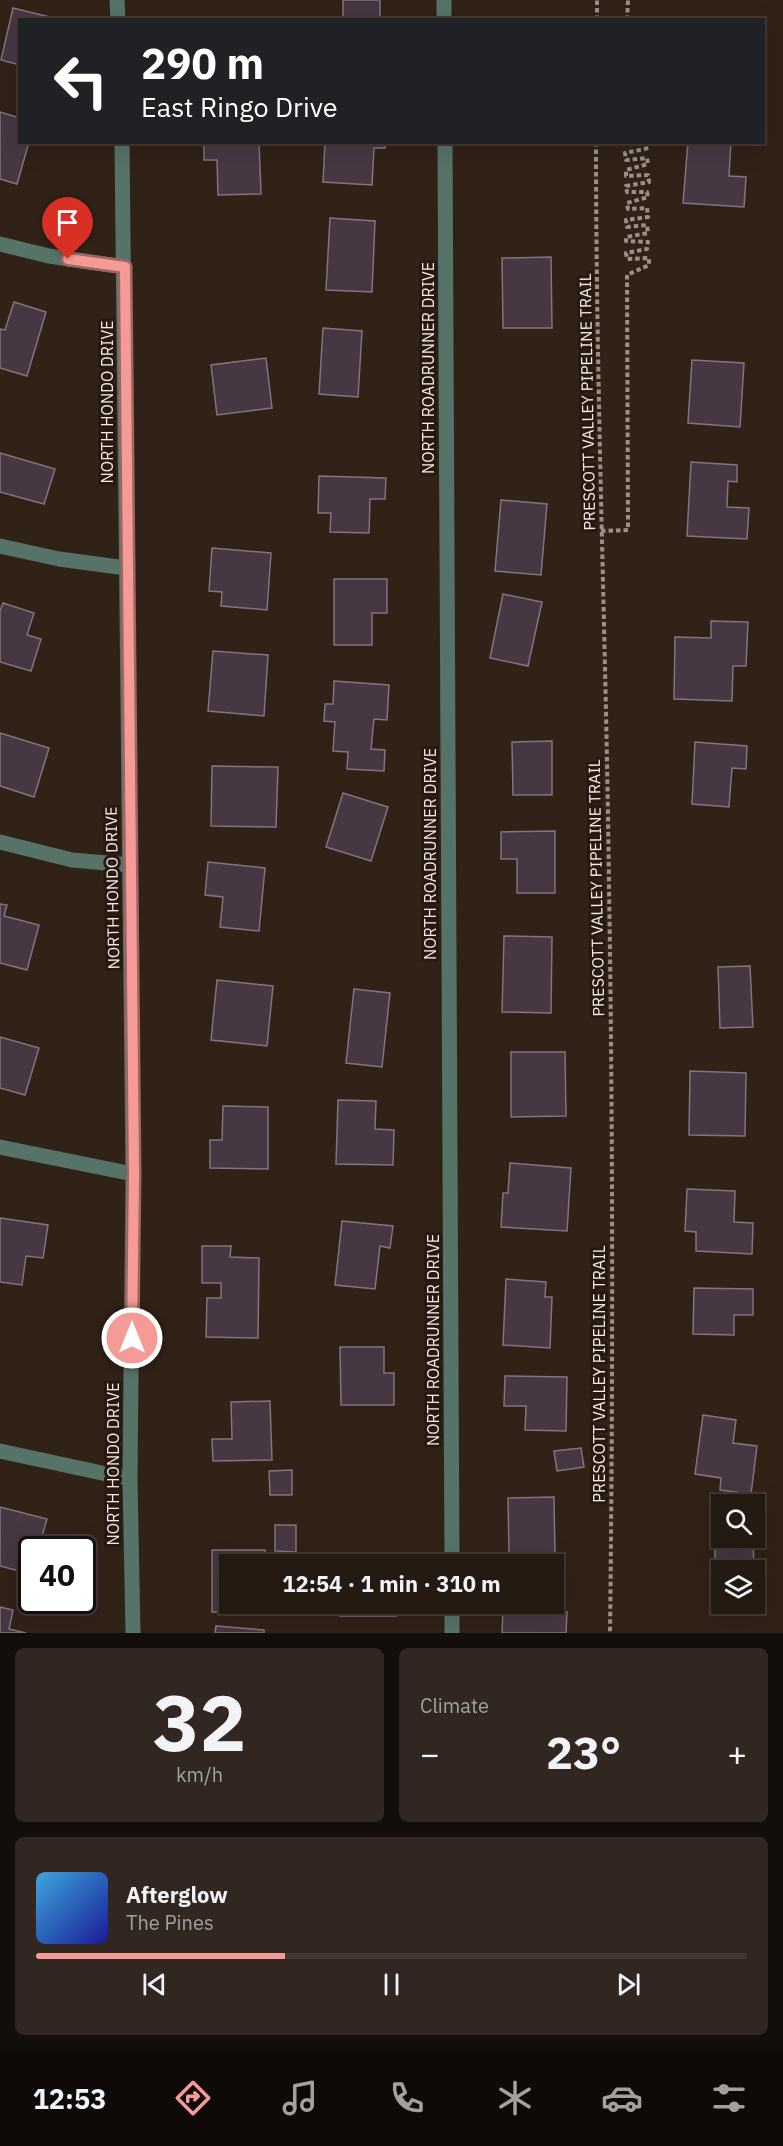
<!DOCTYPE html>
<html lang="en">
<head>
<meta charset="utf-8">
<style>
	:root { --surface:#251a12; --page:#312720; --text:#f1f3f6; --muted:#a3a19f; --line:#423832; --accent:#f59b97 }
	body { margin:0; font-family:"IBM Plex Sans",sans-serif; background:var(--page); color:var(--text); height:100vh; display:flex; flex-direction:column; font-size:22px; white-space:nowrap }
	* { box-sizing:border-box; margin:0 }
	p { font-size:20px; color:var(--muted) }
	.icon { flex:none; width:33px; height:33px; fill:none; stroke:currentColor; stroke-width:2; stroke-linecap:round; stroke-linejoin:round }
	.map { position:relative; height:1633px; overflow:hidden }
	.sheet { display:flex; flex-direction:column; gap:15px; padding:15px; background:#140e0a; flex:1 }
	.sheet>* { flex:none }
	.top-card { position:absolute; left:18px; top:18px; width:747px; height:126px; border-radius:0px; box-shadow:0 6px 24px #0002,0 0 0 2px var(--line); background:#202124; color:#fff; overflow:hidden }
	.controls { position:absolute; left:711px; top:1494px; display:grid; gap:12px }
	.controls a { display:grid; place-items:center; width:54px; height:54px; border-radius:0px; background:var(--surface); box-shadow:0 6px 24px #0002,0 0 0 2px var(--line); font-size:30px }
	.speed { position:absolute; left:18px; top:1536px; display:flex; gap:12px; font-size:30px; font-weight:700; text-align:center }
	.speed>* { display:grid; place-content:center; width:78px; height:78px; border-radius:50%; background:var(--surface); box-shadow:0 6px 24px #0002,0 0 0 2px var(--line); line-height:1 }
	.speed .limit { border:3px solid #111; border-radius:9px; background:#fff; color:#111 }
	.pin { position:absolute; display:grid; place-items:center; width:51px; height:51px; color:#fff; margin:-62px -26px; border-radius:50% 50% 50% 0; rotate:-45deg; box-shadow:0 0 6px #0007 }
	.pin .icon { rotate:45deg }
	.me { position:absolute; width:66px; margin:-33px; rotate:0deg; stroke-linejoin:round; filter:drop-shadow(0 0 4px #0008) }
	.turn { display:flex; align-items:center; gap:21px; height:126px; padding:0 24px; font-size:27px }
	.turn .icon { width:78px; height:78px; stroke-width:2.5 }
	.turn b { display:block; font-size:42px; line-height:51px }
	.big { font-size:45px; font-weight:700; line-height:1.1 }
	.sheet .widget { flex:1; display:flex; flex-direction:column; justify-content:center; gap:9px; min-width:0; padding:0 21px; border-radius:9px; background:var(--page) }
	.sheet .dial { align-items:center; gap:0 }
	.dial b { font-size:78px; line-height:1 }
	.song { display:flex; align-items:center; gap:18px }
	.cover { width:72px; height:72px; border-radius:9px; background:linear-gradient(135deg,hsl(200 70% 55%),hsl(240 70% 35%)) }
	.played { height:6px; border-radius:3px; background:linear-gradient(90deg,var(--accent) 35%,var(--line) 35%) }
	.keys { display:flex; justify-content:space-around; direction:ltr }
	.heat { display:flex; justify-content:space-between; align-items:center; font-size:33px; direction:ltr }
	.sheet .tiles { flex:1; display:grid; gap:15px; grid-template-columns:1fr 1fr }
	.widget:last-child { grid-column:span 2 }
	.trip { position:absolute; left:219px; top:1554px; width:345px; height:60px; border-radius:0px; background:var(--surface); box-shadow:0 6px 24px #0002,0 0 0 2px var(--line); font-weight:700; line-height:60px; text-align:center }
	.tabs { display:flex; height:96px; justify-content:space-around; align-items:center; background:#0f0a07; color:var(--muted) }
	.tabs .icon { width:42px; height:42px }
	.tabs .active { color:var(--accent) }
	.tabs b { font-size:27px; color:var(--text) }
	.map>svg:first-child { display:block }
</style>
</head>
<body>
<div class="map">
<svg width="783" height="1633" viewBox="0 0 783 1633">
	<rect width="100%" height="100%" fill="#312218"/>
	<path fill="#473743" stroke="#84727f" stroke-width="1.5" d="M343,0H380V20H343Z
		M13,8L54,18L20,20V65L1,60Z
		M0,112L20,118V142H29L17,184L0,179Z
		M204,142H259L261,194L218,195L217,160H204Z
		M325,142H385V148H374L372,185L323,182Z
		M688,142H731L729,176L746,177L744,207L683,203Z
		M330,218L375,221L372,292L326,290Z
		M551,257L552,328H503L502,258Z
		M14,302L46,312L27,376L0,368V329L5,330Z
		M323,328L362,331L358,397L319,394Z
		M266,358L272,408L217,415L211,365Z
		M692,360L744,363L740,427L688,423Z
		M0,453L55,469L44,504L0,492Z
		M691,462L737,465V482L728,481L727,507L749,508L747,539L687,536Z
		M319,476L386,478L385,499H370L369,533L330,532L331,513H318Z
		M501,500L547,504L541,575L495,571Z
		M212,548L271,553L267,610L221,606L222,592L209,591Z
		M334,579H387V613H372V645H334Z
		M503,594L542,602L528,666L490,658Z
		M3,603L34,613L27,635L41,639L31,671L0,662V611Z
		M711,621L748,622L746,666H733L732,701L674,699L675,637L711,638Z
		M213,651L268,655L264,716L208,711Z
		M334,681L389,685L387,720L374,719L371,749L385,750L384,771L347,769L348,752L333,751L335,722L324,721L325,704H333Z
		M0,733L49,748L34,797L0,786Z
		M552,741V795H513L512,742Z
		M695,742L747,746L746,769L732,768L729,807L692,804Z
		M212,766L278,767L276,827L211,826Z
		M343,793L388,807L371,861L326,847Z
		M555,831V893H517V859H501V832Z
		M208,862L265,868L259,931L220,927L223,897L205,895Z
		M0,904L7,905L4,916L39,925L27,970L0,963Z
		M504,936L552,937L551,1013L502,1012Z
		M750,966L753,1027L720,1028L718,967Z
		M217,980L273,986L267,1046L211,1040Z
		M354,989L390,993L382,1067L346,1063Z
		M0,1037L39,1048L25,1095L0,1088Z
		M511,1052H565L566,1116L511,1117Z
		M690,1071L746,1073L745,1136L689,1135Z
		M338,1100L376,1101L375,1129L394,1130L393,1165L336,1164Z
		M223,1106L268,1107V1169L210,1168V1140H222Z
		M510,1163L571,1168L567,1231L501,1227L503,1193H508Z
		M687,1189L735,1191L734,1222L753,1223L752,1254L696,1251V1232L685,1231Z
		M0,1218L48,1225L43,1258L26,1256L22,1285L0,1282Z
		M342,1221L393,1226L390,1248L380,1246L375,1289L335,1285Z
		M202,1246H231L230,1257L259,1258L258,1338L206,1337L207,1298H221V1283H202Z
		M506,1279L546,1282L545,1297H552L550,1348L503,1345Z
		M694,1288L753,1289V1315H734V1335L693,1334Z
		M340,1347H384V1373H394V1405H341Z
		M505,1376L567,1377L566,1431L525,1430L526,1406H504Z
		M270,1401L272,1460L213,1461L212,1439H232L231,1402Z
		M703,1415L736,1420L733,1443L757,1446L751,1494L720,1490L721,1478L695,1474Z
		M581,1448L584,1467L557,1471L554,1451Z
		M292,1470V1495H270L269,1471Z
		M554,1497L555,1555H509L508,1498Z
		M0,1507L47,1519L38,1550H32L31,1574L0,1566Z
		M275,1525H296V1552L275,1551Z
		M715,1530H722V1538H753L754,1570H722V1595H715Z
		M212,1550H265V1564H230V1604H265V1612H212Z
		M340,1559H382V1564H340Z
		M340,1604H396V1616H340Z
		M0,1607L13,1610L9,1629L26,1633H0Z
		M503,1609L567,1612L566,1633H502Z
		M216,1626L264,1630V1633H215Z"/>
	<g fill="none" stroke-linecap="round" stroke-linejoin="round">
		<path stroke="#9c8f87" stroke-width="4" stroke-dasharray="4.5 3" stroke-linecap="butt" d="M597,20V0
			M627,20L628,0
			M596,142C596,390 606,637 609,884C613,1134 613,1383 610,1633
			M627,142H628
			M601,531L628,530L627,275L649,265V258L627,259L626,253L647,249L648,242L626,241V237L648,233L647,225L627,227L626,220L648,217L647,208L628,209L627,203L648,197L647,192H627L626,186L649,182L648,175L626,176V170L648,164L647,158L626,160L625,153L649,148V142"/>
		<path stroke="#567368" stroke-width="15" d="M117,0L118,20
			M444,0V20
			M122,142L133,1174L130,1479L133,1633
			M445,142L452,1564
			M0,244L49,256L125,267
			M0,546L59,559L126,568
			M0,842L72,860L130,865
			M0,1147L133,1174
			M0,1451L130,1479
			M452,1604V1633"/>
	</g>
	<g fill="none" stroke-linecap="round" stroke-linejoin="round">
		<defs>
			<path id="route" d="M68,259L125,267L134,1174L132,1338"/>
		</defs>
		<use href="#route" stroke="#9f6562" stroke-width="15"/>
		<use href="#route" stroke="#f59b97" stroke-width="10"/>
	</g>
	<g text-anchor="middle" stroke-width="6" stroke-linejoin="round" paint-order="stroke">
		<g font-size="16" fill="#f5ebe4" stroke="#27190f">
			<text transform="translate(428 368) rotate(-90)" y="6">NORTH ROADRUNNER DRIVE</text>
			<text transform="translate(107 402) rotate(-90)" y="6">NORTH HONDO DRIVE</text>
			<text transform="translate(587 402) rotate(-91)" y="6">PRESCOTT VALLEY PIPELINE TRAIL</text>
			<text transform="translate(430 854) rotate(-90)" y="6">NORTH ROADRUNNER DRIVE</text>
			<text transform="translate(112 888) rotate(-91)" y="6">NORTH HONDO DRIVE</text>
			<text transform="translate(596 888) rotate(-91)" y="6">PRESCOTT VALLEY PIPELINE TRAIL</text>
			<text transform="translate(433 1340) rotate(-90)" y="6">NORTH ROADRUNNER DRIVE</text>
			<text transform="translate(599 1374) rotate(-90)" y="6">PRESCOTT VALLEY PIPELINE TRAIL</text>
			<text transform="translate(113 1464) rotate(-90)" y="6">NORTH HONDO DRIVE</text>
		</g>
	</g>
</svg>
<div class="controls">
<a><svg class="icon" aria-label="search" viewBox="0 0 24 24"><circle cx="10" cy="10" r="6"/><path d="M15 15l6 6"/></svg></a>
<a><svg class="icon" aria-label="layers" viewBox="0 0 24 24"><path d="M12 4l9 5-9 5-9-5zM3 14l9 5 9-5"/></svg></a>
</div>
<div class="speed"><div class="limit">40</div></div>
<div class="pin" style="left:68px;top:259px;background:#d93025"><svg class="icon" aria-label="arrive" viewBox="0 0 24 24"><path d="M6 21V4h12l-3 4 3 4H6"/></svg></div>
<svg class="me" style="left:132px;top:1338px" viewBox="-20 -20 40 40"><circle r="17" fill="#f59b97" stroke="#fff" stroke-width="3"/><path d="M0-11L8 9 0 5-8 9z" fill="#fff"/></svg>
<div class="trip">12:54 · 1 min · 310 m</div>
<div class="top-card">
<div class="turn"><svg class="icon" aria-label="left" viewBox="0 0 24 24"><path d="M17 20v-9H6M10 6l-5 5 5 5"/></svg><div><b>290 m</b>East Ringo Drive</div></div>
</div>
</div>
<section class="sheet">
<div class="tiles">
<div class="widget dial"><b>32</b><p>km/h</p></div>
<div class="widget"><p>Climate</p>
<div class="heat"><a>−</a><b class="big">23°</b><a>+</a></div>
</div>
<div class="widget">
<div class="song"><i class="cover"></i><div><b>Afterglow</b><p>The Pines</p></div></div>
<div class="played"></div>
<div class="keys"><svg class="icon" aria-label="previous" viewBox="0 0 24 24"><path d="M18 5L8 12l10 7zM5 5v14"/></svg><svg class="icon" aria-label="pause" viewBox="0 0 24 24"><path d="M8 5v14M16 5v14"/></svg><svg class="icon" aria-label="next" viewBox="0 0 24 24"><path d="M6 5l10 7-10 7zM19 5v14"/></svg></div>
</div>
</div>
</section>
<nav class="tabs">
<b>12:53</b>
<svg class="icon active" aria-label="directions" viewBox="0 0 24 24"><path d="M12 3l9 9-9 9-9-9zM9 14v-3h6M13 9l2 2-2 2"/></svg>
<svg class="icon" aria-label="music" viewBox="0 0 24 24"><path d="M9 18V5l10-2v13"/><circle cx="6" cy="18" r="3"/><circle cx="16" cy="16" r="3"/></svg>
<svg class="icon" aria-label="phone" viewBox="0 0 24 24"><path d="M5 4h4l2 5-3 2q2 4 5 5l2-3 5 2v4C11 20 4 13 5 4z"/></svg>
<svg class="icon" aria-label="climate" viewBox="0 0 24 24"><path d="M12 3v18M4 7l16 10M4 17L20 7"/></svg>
<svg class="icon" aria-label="car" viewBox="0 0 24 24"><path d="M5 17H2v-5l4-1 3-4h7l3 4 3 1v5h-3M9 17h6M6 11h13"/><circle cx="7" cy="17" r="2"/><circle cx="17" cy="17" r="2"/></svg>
<svg class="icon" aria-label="filters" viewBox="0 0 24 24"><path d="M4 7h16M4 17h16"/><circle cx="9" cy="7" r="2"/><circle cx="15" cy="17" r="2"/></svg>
</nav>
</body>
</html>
